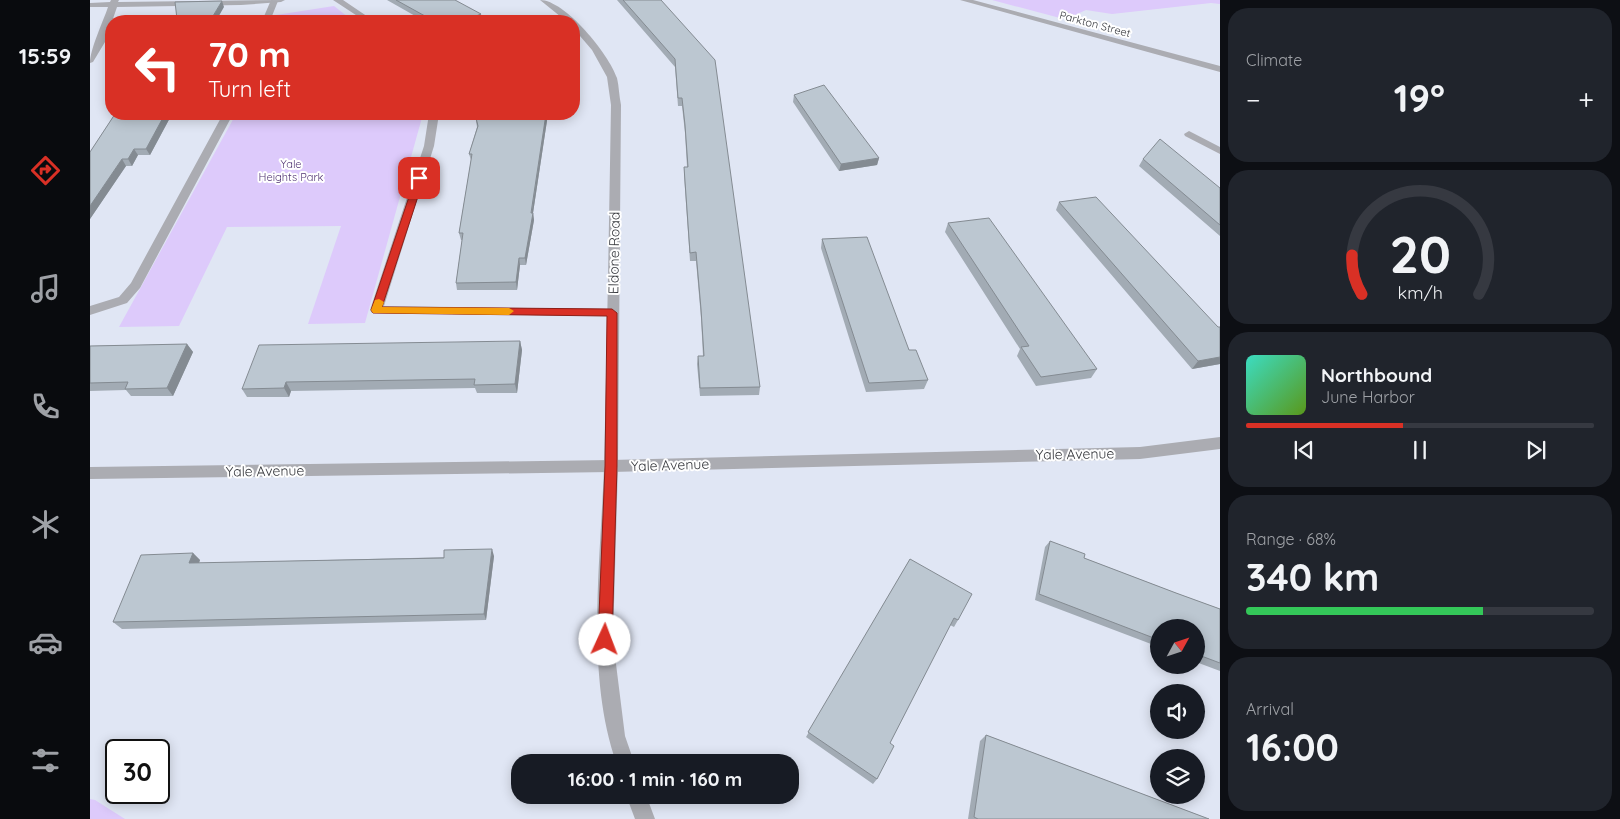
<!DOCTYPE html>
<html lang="en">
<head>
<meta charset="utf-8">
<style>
	:root { --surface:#171b24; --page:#20242c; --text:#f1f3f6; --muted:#9ea1a6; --line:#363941; --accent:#d93025 }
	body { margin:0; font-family:Quicksand,sans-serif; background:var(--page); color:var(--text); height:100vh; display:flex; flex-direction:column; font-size:19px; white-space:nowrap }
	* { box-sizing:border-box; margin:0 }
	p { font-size:16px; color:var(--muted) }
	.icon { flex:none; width:28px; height:28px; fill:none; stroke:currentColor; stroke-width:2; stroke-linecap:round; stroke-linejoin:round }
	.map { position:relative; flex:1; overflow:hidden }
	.sheet { display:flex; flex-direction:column; gap:8px; padding:8px; background:#0d0f14; width:400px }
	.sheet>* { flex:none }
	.top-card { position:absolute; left:15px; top:15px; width:475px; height:105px; border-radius:20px; box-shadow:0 2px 12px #0003; background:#d93025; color:#fff; overflow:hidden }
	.needle { width:32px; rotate:50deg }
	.controls { position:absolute; left:1060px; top:619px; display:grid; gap:10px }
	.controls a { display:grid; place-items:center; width:55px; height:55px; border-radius:50%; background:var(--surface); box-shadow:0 2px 12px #0003; font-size:25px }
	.speed { position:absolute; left:15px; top:739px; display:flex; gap:10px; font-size:25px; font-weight:700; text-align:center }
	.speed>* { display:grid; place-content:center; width:65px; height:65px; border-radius:50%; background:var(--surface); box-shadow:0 2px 12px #0003; line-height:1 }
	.speed .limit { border:2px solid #111; border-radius:8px; background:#fff; color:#111 }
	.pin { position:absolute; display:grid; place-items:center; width:42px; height:42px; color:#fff; margin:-21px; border-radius:10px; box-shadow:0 2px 8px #0006 }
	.me { position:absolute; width:55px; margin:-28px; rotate:2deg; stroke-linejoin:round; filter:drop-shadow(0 0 4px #0008) }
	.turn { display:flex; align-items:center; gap:18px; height:105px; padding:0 20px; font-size:22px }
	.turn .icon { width:65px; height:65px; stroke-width:2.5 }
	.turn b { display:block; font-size:35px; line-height:42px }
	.big { font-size:38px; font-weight:700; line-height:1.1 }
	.sheet .tile { flex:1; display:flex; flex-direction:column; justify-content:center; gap:8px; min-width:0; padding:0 18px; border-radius:20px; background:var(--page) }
	.sheet .dial { align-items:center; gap:0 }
	.dial svg { height:130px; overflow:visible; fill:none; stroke:var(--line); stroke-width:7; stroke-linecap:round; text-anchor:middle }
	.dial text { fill:var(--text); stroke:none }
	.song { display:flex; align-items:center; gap:15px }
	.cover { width:60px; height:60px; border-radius:8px; background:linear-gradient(135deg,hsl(170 70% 55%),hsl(90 70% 35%)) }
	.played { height:5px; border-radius:2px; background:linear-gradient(90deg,var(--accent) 45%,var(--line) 45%) }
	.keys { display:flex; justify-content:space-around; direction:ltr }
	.heat { display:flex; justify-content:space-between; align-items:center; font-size:28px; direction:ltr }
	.charge { height:8px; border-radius:4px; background:linear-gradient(90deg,#34c759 68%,var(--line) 0) }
	.trip { position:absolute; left:421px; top:754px; width:288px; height:50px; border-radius:20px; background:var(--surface); box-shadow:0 2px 12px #0003; font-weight:700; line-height:50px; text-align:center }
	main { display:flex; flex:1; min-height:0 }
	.tab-bar { display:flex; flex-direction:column; width:90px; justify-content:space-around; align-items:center; background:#090b0e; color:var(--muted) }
	.tab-bar .icon { width:35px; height:35px }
	.tab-bar .selected { color:var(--accent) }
	.tab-bar b { font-size:22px; color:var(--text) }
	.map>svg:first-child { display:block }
</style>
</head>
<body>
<main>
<nav class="tab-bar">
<b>15:59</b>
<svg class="icon selected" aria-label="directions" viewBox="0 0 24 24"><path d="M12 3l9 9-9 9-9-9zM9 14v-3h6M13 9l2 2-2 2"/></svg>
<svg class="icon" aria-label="music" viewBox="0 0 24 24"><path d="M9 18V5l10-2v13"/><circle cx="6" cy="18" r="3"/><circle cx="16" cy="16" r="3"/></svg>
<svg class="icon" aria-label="phone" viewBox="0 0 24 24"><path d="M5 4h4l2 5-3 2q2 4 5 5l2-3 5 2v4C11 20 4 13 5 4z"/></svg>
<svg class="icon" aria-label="climate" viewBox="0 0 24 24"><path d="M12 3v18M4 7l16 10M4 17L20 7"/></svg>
<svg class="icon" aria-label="car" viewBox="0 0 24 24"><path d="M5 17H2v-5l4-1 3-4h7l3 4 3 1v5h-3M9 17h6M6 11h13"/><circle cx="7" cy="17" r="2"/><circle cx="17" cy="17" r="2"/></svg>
<svg class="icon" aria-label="filters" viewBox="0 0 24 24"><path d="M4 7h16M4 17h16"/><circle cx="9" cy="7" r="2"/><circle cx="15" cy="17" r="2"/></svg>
</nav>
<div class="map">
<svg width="1130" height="819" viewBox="0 0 1130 819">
	<rect width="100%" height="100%" fill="#e0e6f4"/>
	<path fill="#ddcafb" d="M902,0H1130V4L1121,3L1022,14L996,10L978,18H970Z
		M244,6L263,21H184L186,15Z
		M146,114H333L275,323L218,324L251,226L137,227L89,326L29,327Z
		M0,799L5,800L35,819H0Z"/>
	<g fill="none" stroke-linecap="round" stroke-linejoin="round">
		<path fill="#abacb2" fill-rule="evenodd" d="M181,0L188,1L180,21H172Z
			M243,0H253L284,21H275Z
			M133,114H143L50,288L37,303L0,315V306L29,297L41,283Z
			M339,114H349L344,146L294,306L522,309L528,313L526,316L282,313L280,310L334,146Z
			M1099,131L1130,147V154L1095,136L1094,134Z"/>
		<path fill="#abacb2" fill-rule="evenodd" d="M21,0H29L28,2L195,0L191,2L151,5L27,7L15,42L3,62L0,63C0,49 13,22 18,7H0V3L20,2Z
			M450,0C475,0 519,54 527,78C529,86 529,96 531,105L528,466L523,640L535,736L544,762H526C495,673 511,559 514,465C517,345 519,225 521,105L517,77L502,50L484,29V21H476Z
			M870,0H883L1130,66V72Z
			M536,795H556L565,819H545Z"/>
		<path fill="#abacb2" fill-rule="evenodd" d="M1130,437V449L1050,459L521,472L0,479V467L521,460L1050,447Z"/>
	</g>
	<path fill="#a2abb4" d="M297,0H365L392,20L390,21H334Z
		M527,0H571L670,387L669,395L610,396L607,364L608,356H613L611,318L606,261H600L594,175V167H597L595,133L592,106H588L585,67Z
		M704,95L789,158L787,165L749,171L703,102Z
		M25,114H82L60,155H48L42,166H36L0,219V152Z
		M385,114H458L443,213L444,220L436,265H430L427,290H367L366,283L372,240H371L369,233L381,160L379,154L387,127Z
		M1053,159L1130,188V236L1049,166Z
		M969,202L1128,327H1130V364L1102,369L966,210Z
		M858,223L1007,369L1001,378L946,386L927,356L930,349L855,232Z
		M732,239L819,350L838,380L834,389L776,392L731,248Z
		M430,341L432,350L427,393H387L385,388L201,391L199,397H157L152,389Z
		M97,344L103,352L83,396H41L36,390L0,391V346Z
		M960,541L994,558L1086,593L1130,609V671L1106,662V628H1069V647L945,600L955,547Z
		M103,553L110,560L109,563L404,556L396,620L32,629L23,622Z
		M820,559L868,620L864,627L860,625L800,743L787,779L783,784L716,737Z
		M896,735L1119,819H878L890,741Z"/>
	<path fill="#848b92" d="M132,1L134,7L126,21H120Z
		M391,14L392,20L390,21H376V20Z
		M75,114H82L60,155L56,149Z
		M456,114H458L443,213L444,220L436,265L435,258Z
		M44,149L48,155L42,166L38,159Z
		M789,158L787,165L749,171L751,164Z
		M32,159L36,166L0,219V206Z
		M429,258L430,265L427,290L426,282Z
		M430,341L432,350L427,393L425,384Z
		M97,344L103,352L83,396L77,388Z
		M1130,357V364L1102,369L1108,361Z
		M196,382L201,391L199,397L194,388Z
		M402,549L404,556L396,620L394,614Z
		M103,553L110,560L106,570L99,563Z"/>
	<path fill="#bcc7d1" stroke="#848b92" d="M306,0H365L391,14L376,20V21H344Z
		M533,0H571L625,60L670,387L610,388L608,356H614L611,309L606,252L600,253L594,167H598L595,125L592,98H588L585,59Z
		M132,1L120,21H86L87,19L85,2Z
		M734,85L789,158L751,164L704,95Z
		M25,114H75L56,149H44L38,159H32L0,206V152Z
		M385,114H456L441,213H443L435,258H429L426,282L366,283L373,233H369L382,154H379L388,126Z
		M1070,139L1130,188V225L1053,159Z
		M1006,197L1128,327H1130V357L1108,361L969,202Z
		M899,218L1007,369L951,377L931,347L939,346L858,223Z
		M777,237L819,350H826L838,380L779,383L732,239Z
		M430,341L425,384L384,385L385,379L196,382L194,388L152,389L169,345Z
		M97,344L77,388L35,389L38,382L0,383V346Z
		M960,541L995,554L994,558L1086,593L1130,609V663L1106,654V628H1069V640L949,594Z
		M402,549L394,614L23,622L51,555L103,553L99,563L354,558V550Z
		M820,559L882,594L868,620L864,618L800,743L804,746L787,779L718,732Z
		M896,735L1119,819H888L884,817Z"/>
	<path fill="#d93025" stroke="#8d1f18" d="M326,176L334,178L292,307L522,309L527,313V466L522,640L520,645L515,647L510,645L508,640L515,466L517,316L283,313L281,310Z"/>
	<path fill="#f59e0b" d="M289,299L294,302L292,307L419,308L424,311L419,315L283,313L281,310L285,300Z"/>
	<g text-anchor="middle" stroke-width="4" stroke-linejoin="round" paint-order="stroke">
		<g font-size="11" fill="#36383d" stroke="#fff">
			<text transform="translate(1005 24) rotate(15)" y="4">Parkton Street</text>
		</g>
		<g font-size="11" fill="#513473" stroke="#fff">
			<text x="201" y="168">Yale<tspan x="201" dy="13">Heights Park</tspan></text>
		</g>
		<g font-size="14" fill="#36383d" stroke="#fff">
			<text transform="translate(524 253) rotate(-89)" y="5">Eldone Road</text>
			<text transform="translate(985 454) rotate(-1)" y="5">Yale Avenue</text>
			<text transform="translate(580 465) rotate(-2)" y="5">Yale Avenue</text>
			<text transform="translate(175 471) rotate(-1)" y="5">Yale Avenue</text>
		</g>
	</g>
</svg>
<div class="controls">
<a><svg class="needle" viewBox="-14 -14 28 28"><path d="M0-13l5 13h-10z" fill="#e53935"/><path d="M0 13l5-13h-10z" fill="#9ea1a6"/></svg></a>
<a><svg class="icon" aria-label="sound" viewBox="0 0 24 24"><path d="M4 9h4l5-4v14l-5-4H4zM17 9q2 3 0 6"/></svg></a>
<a><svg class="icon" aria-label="layers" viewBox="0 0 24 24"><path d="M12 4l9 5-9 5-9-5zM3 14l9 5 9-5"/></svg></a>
</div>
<div class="speed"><div class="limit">30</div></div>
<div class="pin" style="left:329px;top:178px;background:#d93025"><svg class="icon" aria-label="arrive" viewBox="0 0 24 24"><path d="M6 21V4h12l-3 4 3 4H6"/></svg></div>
<svg class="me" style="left:515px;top:640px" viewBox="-20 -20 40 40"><circle r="19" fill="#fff"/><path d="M0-13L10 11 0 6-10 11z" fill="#d93025"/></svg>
<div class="trip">16:00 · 1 min · 160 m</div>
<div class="top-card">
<div class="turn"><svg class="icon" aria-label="left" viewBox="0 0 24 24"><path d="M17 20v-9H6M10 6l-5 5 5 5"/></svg><div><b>70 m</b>Turn left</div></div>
</div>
</div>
<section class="sheet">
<div class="tile"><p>Climate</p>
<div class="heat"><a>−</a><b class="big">19°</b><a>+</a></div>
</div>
<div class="tile dial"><svg viewBox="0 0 100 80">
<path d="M14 69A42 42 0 1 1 86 69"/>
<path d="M14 69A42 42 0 0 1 8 45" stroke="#d93025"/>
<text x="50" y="56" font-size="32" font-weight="700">20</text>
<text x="50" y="72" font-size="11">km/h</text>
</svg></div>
<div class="tile">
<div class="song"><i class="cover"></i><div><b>Northbound</b><p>June Harbor</p></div></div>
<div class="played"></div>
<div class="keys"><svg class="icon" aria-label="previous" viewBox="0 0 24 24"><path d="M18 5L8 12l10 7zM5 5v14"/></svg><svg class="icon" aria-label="pause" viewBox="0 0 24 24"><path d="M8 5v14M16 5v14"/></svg><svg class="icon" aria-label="next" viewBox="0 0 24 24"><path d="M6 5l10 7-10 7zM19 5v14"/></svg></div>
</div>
<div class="tile"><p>Range · 68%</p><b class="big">340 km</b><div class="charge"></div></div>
<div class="tile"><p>Arrival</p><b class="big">16:00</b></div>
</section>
</main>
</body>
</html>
